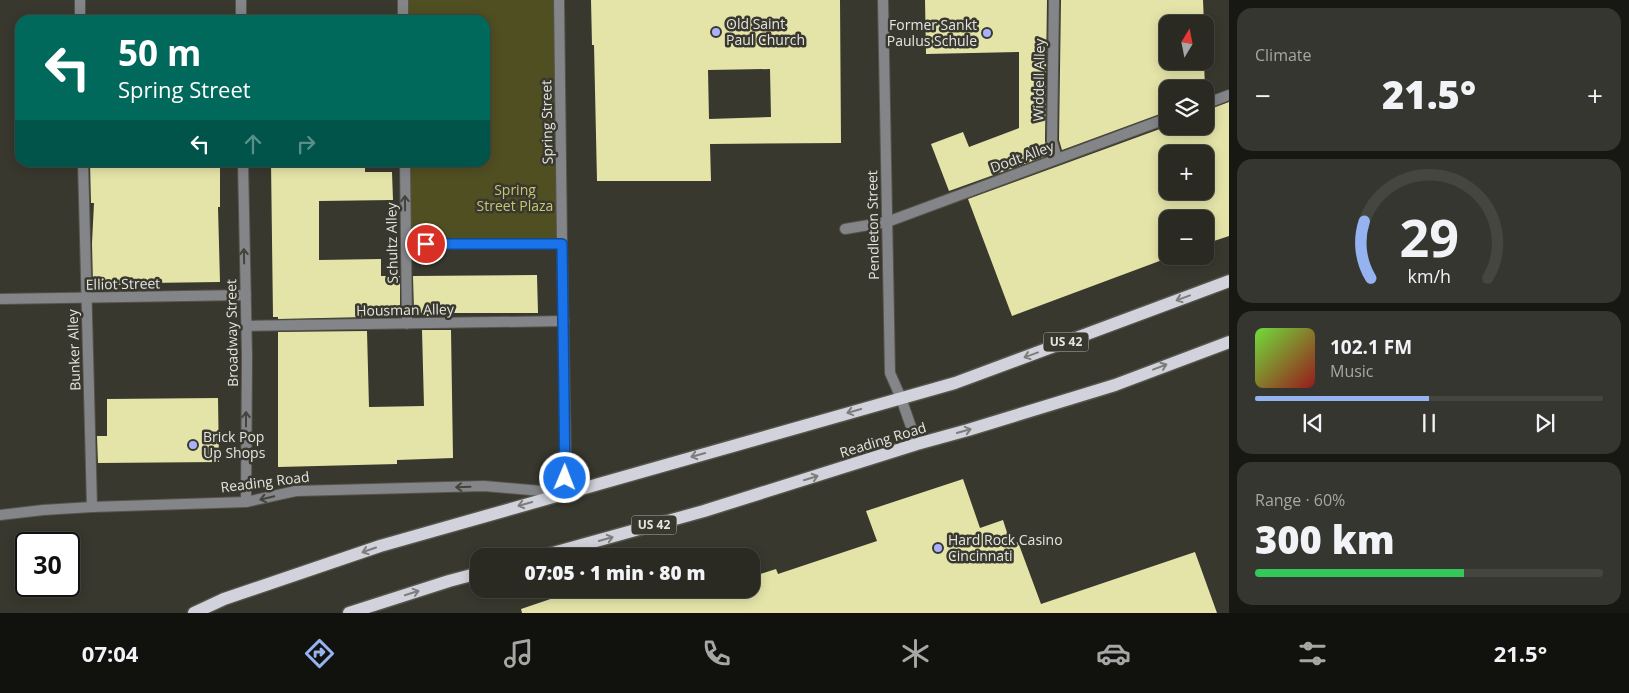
<!DOCTYPE html>
<html lang="en">
<head>
<meta charset="utf-8">
<style>
	:root { --surface:#2a2a23; --page:#363630; --text:#f1f3f6; --muted:#a5a7a6; --line:#464641; --accent:#95b2f1 }
	body { margin:0; font-family:"Open Sans",sans-serif; background:var(--page); color:var(--text); height:100vh; display:flex; flex-direction:column; font-size:19px; white-space:nowrap }
	* { box-sizing:border-box; margin:0 }
	p { font-size:16px; color:var(--muted) }
	.icon { flex:none; width:28px; height:28px; fill:none; stroke:currentColor; stroke-width:2; stroke-linecap:round; stroke-linejoin:round }
	.map { position:relative; flex:1; overflow:hidden }
	.panel { display:flex; flex-direction:column; gap:8px; padding:8px; background:#171713; width:400px }
	.panel>* { flex:none }
	.banner { position:absolute; left:15px; top:15px; width:475px; height:152px; border-radius:15px; box-shadow:0 2px 12px #0003,0 0 0 1px var(--line); background:#00695c; color:#fff; overflow:hidden }
	.needle { width:32px; rotate:10deg }
	.controls { position:absolute; left:1159px; top:15px; display:grid; gap:10px }
	.controls a { display:grid; place-items:center; width:55px; height:55px; border-radius:10px; background:var(--surface); box-shadow:0 2px 12px #0003,0 0 0 1px var(--line); font-size:25px }
	.speed { position:absolute; left:15px; top:532px; display:flex; gap:10px; font-size:25px; font-weight:700; text-align:center }
	.speed>* { display:grid; place-content:center; width:65px; height:65px; border-radius:50%; background:var(--surface); box-shadow:0 2px 12px #0003,0 0 0 1px var(--line); line-height:1 }
	.speed .limit { border:2px solid #111; border-radius:8px; background:#fff; color:#111 }
	.pin { position:absolute; display:grid; place-items:center; width:42px; height:42px; color:#fff; margin:-21px; border:2px solid #fff; border-radius:50%; box-shadow:0 1px 5px #0007 }
	.me { position:absolute; width:55px; margin:-28px; rotate:1deg; stroke-linejoin:round; filter:drop-shadow(0 0 4px #0008) }
	.turn { display:flex; align-items:center; gap:18px; height:105px; padding:0 20px; font-size:22px }
	.turn .icon { width:65px; height:65px; stroke-width:2.5 }
	.turn b { display:block; font-size:35px; line-height:42px }
	.lanes { display:flex; align-items:center; height:48px; padding:0 20px; background:#0003; justify-content:center; gap:25px; direction:ltr }
	.lanes .off { opacity:.35 }
	.big { font-size:38px; font-weight:800; line-height:1.1 }
	.panel .widget { flex:1; display:flex; flex-direction:column; justify-content:center; gap:8px; min-width:0; padding:0 18px; border-radius:15px; background:var(--page) }
	.panel .dial { align-items:center; gap:0 }
	.dial svg { height:130px; overflow:visible; fill:none; stroke:var(--line); stroke-width:7; stroke-linecap:round; text-anchor:middle }
	.dial text { fill:var(--text); stroke:none }
	.song { display:flex; align-items:center; gap:15px }
	.cover { width:60px; height:60px; border-radius:8px; background:linear-gradient(135deg,hsl(100 70% 55%),hsl(0 70% 35%)) }
	.played { height:5px; border-radius:2px; background:linear-gradient(90deg,var(--accent) 50%,var(--line) 50%) }
	.keys { display:flex; justify-content:space-around; direction:ltr }
	.heat { display:flex; justify-content:space-between; align-items:center; font-size:28px; direction:ltr }
	.charge { height:8px; border-radius:4px; background:linear-gradient(90deg,#34c759 60%,var(--line) 0) }
	.trip { position:absolute; left:470px; top:548px; width:290px; height:50px; border-radius:15px; background:var(--surface); box-shadow:0 2px 12px #0003,0 0 0 1px var(--line); font-weight:800; line-height:50px; text-align:center }
	.menu { display:flex; height:80px; justify-content:space-around; align-items:center; background:#11110e; color:var(--muted) }
	.menu .icon { width:35px; height:35px }
	.menu .active { color:var(--accent) }
	.menu b { font-size:22px; color:var(--text) }
	main { display:flex; flex:1; min-height:0 }
	.map>svg:first-child { display:block }
</style>
</head>
<body>
<main>
<div class="map">
<svg width="1229" height="613" viewBox="0 0 1229 613">
	<rect width="100%" height="100%" fill="#38382f"/>
	<path fill="#504f22" d="M402,0H559L562,244H406L405,163L485,162V20H403Z"/>
	<path fill="#e4e4a9" fill-rule="evenodd" d="M591,0H840L841,143L710,144L711,181H597L594,45H592ZM770,69L771,117L709,119L708,70Z
		M925,0H1047L1045,141L1049,155L949,191L931,144L963,132L969,147L1019,128V52L926,54Z
		M1061,0H1203L1204,24H1168V61H1204L1205,89H1168V111L1062,150L1059,140Z
		M1229,102V236L1205,244V219H1168V256H1173L1012,316L968,199L1168,126H1205V111ZM1168,154H1205V191H1168Z
		M90,162H220V207H218L220,282L147,283V286L93,284L92,243L94,203H91Z
		M271,162H365V172H392L393,200L319,201V260L381,259V276H400V311H367V317L278,319V317H273Z
		M537,275L538,313H450V316H422V313L415,314L414,311L413,276Z
		M422,330H451L453,458L397,460V464L278,467V332L367,331L369,407L424,406Z
		M218,398L219,462L98,463L97,436H107V399Z
		M963,479L980,528L1003,520L1011,545L1018,542L1041,604L1195,552L1217,613H522L521,609L580,589H751V577L776,569L778,574L877,541L866,511Z"/>
	<g fill="none" stroke-linecap="round" stroke-linejoin="round">
		<defs>
			<path id="service" d="M80,0V20
				M1054,0L1052,141L1057,159
				M1205,104L1229,95
				M83,162L92,507
				M845,229L887,222L1168,118
				M406,244L407,324
				M246,326L564,321"/>
			<path id="pedestrian" d="M559,0L562,244"/>
			<path id="minor" d="M241,0V20
				M403,0V20
				M883,0L890,373L901,398L917,444
				M243,162L247,356L246,502
				M0,299L246,295
				M0,515L43,510L92,507L246,502L296,491L484,486L564,493L566,463L562,244H406L405,162"/>
			<path id="primary" d="M542,556L704,511L917,444L968,430L1115,385L1229,342
				M194,613L224,599L380,546L955,383L1229,281
				M349,613L449,581L479,573"/>
		</defs>
		<use href="#service" stroke="#54544b" stroke-width="12"/>
		<use href="#pedestrian" stroke="#54544b" stroke-width="12"/>
		<use href="#minor" stroke="#54544b" stroke-width="12"/>
		<use href="#primary" stroke="#54544b" stroke-width="15"/>
		<use href="#service" stroke="#848589" stroke-width="10"/>
		<use href="#pedestrian" stroke="#848589" stroke-width="10"/>
		<use href="#minor" stroke="#848589" stroke-width="10"/>
		<use href="#primary" stroke="#d1d2db" stroke-width="12"/>
	</g>
	<defs><path id="oneway-shaft" d="M-6 0H5M1.5-3L5.5 0L1.5 3" fill="none" stroke-width="1.6" stroke-linecap="round" stroke-linejoin="round" transform="scale(1.25)"/></defs>
	<g stroke="#43443c">
		<use href="#oneway-shaft" transform="translate(405 203) rotate(-91)"/>
		<use href="#oneway-shaft" transform="translate(244 256) rotate(-91)"/>
		<use href="#oneway-shaft" transform="translate(246 419) rotate(-90)"/>
		<use href="#oneway-shaft" transform="translate(463 487) rotate(178)"/>
		<use href="#oneway-shaft" transform="translate(267 498) rotate(167)"/>
	</g>
	<g stroke="#7d7d7c">
		<use href="#oneway-shaft" transform="translate(1183 298) rotate(160)"/>
		<use href="#oneway-shaft" transform="translate(1031 355) rotate(160)"/>
		<use href="#oneway-shaft" transform="translate(1160 367) rotate(-21)"/>
		<use href="#oneway-shaft" transform="translate(854 411) rotate(164)"/>
		<use href="#oneway-shaft" transform="translate(964 431) rotate(-16)"/>
		<use href="#oneway-shaft" transform="translate(698 455) rotate(164)"/>
		<use href="#oneway-shaft" transform="translate(811 478) rotate(-17)"/>
		<use href="#oneway-shaft" transform="translate(525 504) rotate(164)"/>
		<use href="#oneway-shaft" transform="translate(606 539) rotate(-16)"/>
		<use href="#oneway-shaft" transform="translate(369 550) rotate(161)"/>
		<use href="#oneway-shaft" transform="translate(412 593) rotate(-18)"/>
	</g>
	<g fill="none" stroke-linecap="round" stroke-linejoin="round">
		<defs>
			<path id="route" d="M426,244H562L565,478"/>
		</defs>
		<use href="#route" stroke="#114b97" stroke-width="12"/>
		<use href="#route" stroke="#1a73e8" stroke-width="9"/>
	</g>
	<g fill="#a9b0fc" stroke="#38382f" stroke-width="2">
		<circle cx="716" cy="32" r="5"/>
		<circle cx="987" cy="33" r="5"/>
		<circle cx="193" cy="445" r="5"/>
		<circle cx="938" cy="548" r="5"/>
	</g>
	<g text-anchor="middle" stroke-width="5" stroke-linejoin="round" paint-order="stroke">
		<g fill="#38382f" stroke="#b1b1ab" stroke-width="1">
			<rect x="1043.5" y="332.5" width="45" height="19" rx="4"/>
			<rect x="631.5" y="515.5" width="45" height="19" rx="4"/>
		</g>
		<g font-size="12" font-weight="bold" fill="#e5e5e0">
			<text x="1066" y="346">US 42</text>
			<text x="654" y="529">US 42</text>
		</g>
		<g font-size="14" fill="#e5e5e0" stroke="#38382f" text-anchor="start">
			<text x="726" y="29">Old Saint<tspan x="726" dy="16">Paul Church</tspan></text>
			<text x="977" y="30" text-anchor="end">Former Sankt<tspan x="977" dy="16">Paulus Schule</tspan></text>
			<text x="203" y="442">Brick Pop<tspan x="203" dy="16">Up Shops</tspan></text>
			<text x="948" y="545">Hard Rock Casino<tspan x="948" dy="16">Cincinnati</tspan></text>
		</g>
		<g font-size="14" fill="#e5e5e0" stroke="#38382f">
			<text transform="translate(1039 80) rotate(-89)" y="5">Widdell Alley</text>
			<text transform="translate(547 122) rotate(-91)" y="5">Spring Street</text>
			<text transform="translate(1022 157) rotate(-20)" y="5">Dodt Alley</text>
			<text transform="translate(873 225) rotate(-91)" y="5">Pendleton Street</text>
			<text transform="translate(392 243) rotate(-91)" y="5">Schultz Alley</text>
			<text transform="translate(123 284) rotate(-1)" y="5">Elliot Street</text>
			<text transform="translate(405 310) rotate(-1)" y="5">Housman Alley</text>
			<text transform="translate(232 333) rotate(-91)" y="5">Broadway Street</text>
			<text transform="translate(74 350) rotate(-92)" y="5">Bunker Alley</text>
			<text transform="translate(883 440) rotate(-17)" y="5">Reading Road</text>
			<text transform="translate(265 482) rotate(-7)" y="5">Reading Road</text>
		</g>
		<g font-size="14" fill="#c8c672" stroke="#38382f">
			<text x="515" y="195">Spring<tspan x="515" dy="16">Street Plaza</tspan></text>
		</g>
	</g>
</svg>
<div class="controls">
<a><svg class="needle" viewBox="-14 -14 28 28"><path d="M0-13l5 13h-10z" fill="#e53935"/><path d="M0 13l5-13h-10z" fill="#a5a7a6"/></svg></a>
<a><svg class="icon" aria-label="layers" viewBox="0 0 24 24"><path d="M12 4l9 5-9 5-9-5zM3 14l9 5 9-5"/></svg></a>
<a>+</a>
<a>−</a>
</div>
<div class="speed"><div class="limit">30</div></div>
<div class="pin" style="left:426px;top:244px;background:#d93025"><svg class="icon" aria-label="arrive" viewBox="0 0 24 24"><path d="M6 21V4h12l-3 4 3 4H6"/></svg></div>
<svg class="me" style="left:565px;top:478px" viewBox="-20 -20 40 40"><circle r="17" fill="#1a73e8" stroke="#fff" stroke-width="3"/><path d="M0-11L8 9 0 5-8 9z" fill="#fff"/></svg>
<div class="trip">07:05 · 1 min · 80 m</div>
<div class="banner">
<div class="turn"><svg class="icon" aria-label="left" viewBox="0 0 24 24"><path d="M17 20v-9H6M10 6l-5 5 5 5"/></svg><div><b>50 m</b>Spring Street</div></div>
<div class="lanes"><svg class="icon" aria-label="left" viewBox="0 0 24 24"><path d="M17 20v-9H6M10 6l-5 5 5 5"/></svg><svg class="icon off" aria-label="ahead" viewBox="0 0 24 24"><path d="M12 20V5M6 11l6-6 6 6"/></svg><svg class="icon off" aria-label="right" viewBox="0 0 24 24"><path d="M7 20v-9h11M14 6l5 5-5 5"/></svg></div>
</div>
</div>
<section class="panel">
<div class="widget"><p>Climate</p>
<div class="heat"><a>−</a><b class="big">21.5°</b><a>+</a></div>
</div>
<div class="widget dial"><svg viewBox="0 0 100 80">
<path d="M14 69A42 42 0 1 1 86 69"/>
<path d="M14 69A42 42 0 0 1 10 34" stroke="#95b2f1"/>
<text x="50" y="56" font-size="32" font-weight="700">29</text>
<text x="50" y="72" font-size="11">km/h</text>
</svg></div>
<div class="widget">
<div class="song"><i class="cover"></i><div><b>102.1 FM</b><p>Music</p></div></div>
<div class="played"></div>
<div class="keys"><svg class="icon" aria-label="previous" viewBox="0 0 24 24"><path d="M18 5L8 12l10 7zM5 5v14"/></svg><svg class="icon" aria-label="pause" viewBox="0 0 24 24"><path d="M8 5v14M16 5v14"/></svg><svg class="icon" aria-label="next" viewBox="0 0 24 24"><path d="M6 5l10 7-10 7zM19 5v14"/></svg></div>
</div>
<div class="widget"><p>Range · 60%</p><b class="big">300 km</b><div class="charge"></div></div>
</section>
</main>
<nav class="menu">
<b>07:04</b>
<svg class="icon active" aria-label="directions" viewBox="0 0 24 24"><path d="M12 3l9 9-9 9-9-9zM9 14v-3h6M13 9l2 2-2 2"/></svg>
<svg class="icon" aria-label="music" viewBox="0 0 24 24"><path d="M9 18V5l10-2v13"/><circle cx="6" cy="18" r="3"/><circle cx="16" cy="16" r="3"/></svg>
<svg class="icon" aria-label="phone" viewBox="0 0 24 24"><path d="M5 4h4l2 5-3 2q2 4 5 5l2-3 5 2v4C11 20 4 13 5 4z"/></svg>
<svg class="icon" aria-label="climate" viewBox="0 0 24 24"><path d="M12 3v18M4 7l16 10M4 17L20 7"/></svg>
<svg class="icon" aria-label="car" viewBox="0 0 24 24"><path d="M5 17H2v-5l4-1 3-4h7l3 4 3 1v5h-3M9 17h6M6 11h13"/><circle cx="7" cy="17" r="2"/><circle cx="17" cy="17" r="2"/></svg>
<svg class="icon" aria-label="filters" viewBox="0 0 24 24"><path d="M4 7h16M4 17h16"/><circle cx="9" cy="7" r="2"/><circle cx="15" cy="17" r="2"/></svg>
<b>21.5°</b>
</nav>
</body>
</html>
